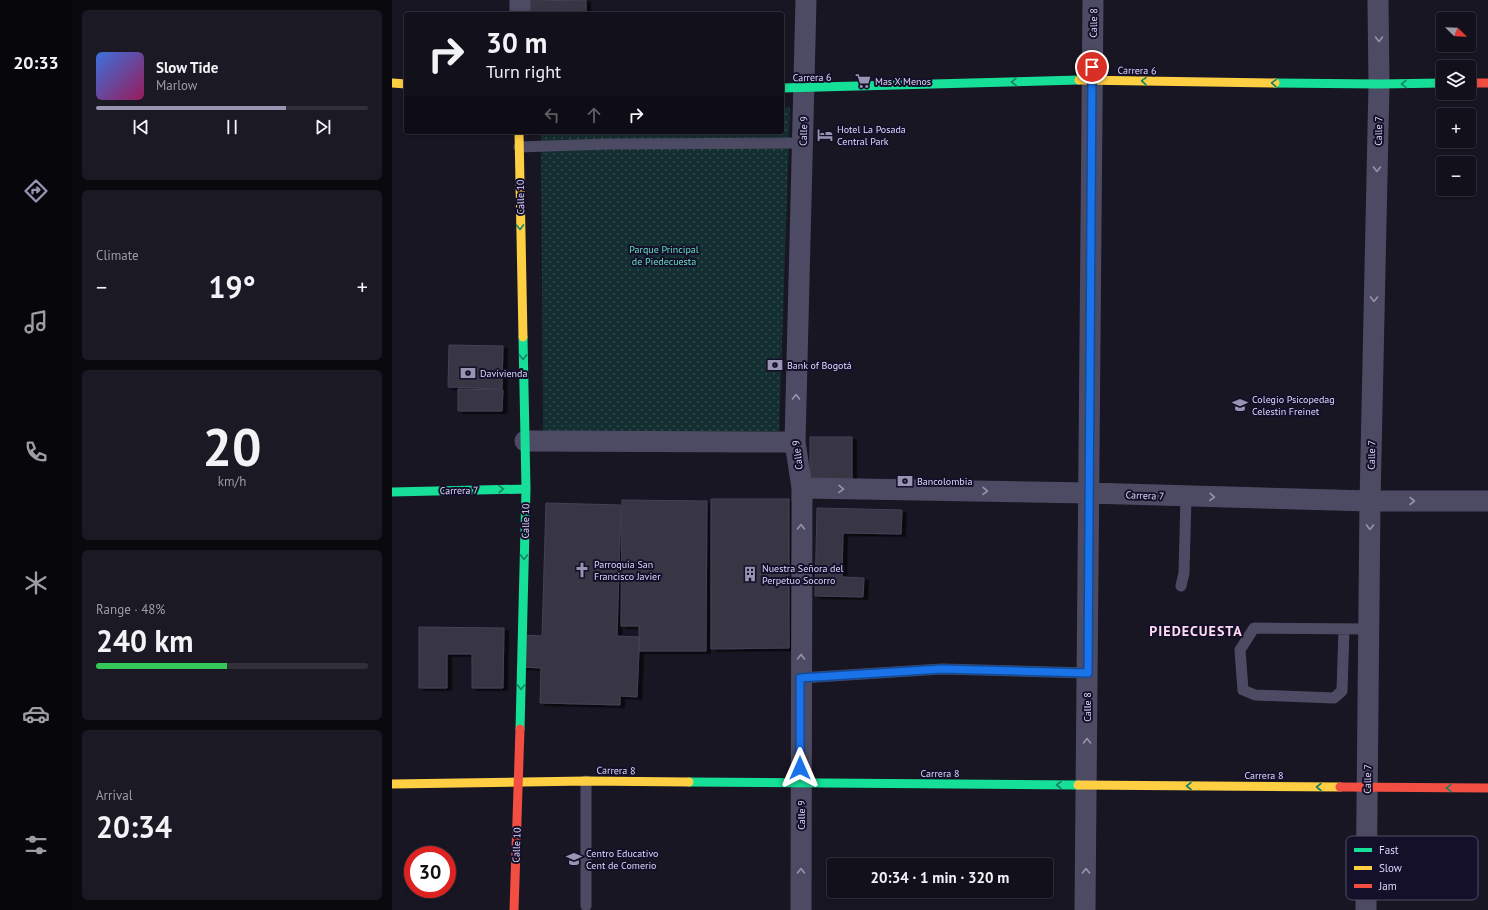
<!DOCTYPE html>
<html lang="en">
<head>
<meta charset="utf-8">
<style>
	:root { --surface:#12101a; --page:#1b1923; --text:#f1f3f6; --muted:#9c9da2; --line:#313039; --accent:#9994b2 }
	body { margin:0; font-family:"PT Sans",sans-serif; background:var(--page); color:var(--text); height:100vh; display:flex; flex-direction:column; font-size:15px; white-space:nowrap }
	* { box-sizing:border-box; margin:0 }
	p { font-size:13px; color:var(--muted) }
	.icon { flex:none; width:22px; height:22px; fill:none; stroke:currentColor; stroke-width:2; stroke-linecap:round; stroke-linejoin:round }
	.map { position:relative; flex:1; overflow:hidden }
	.drawer { display:flex; flex-direction:column; gap:10px; padding:10px; background:#0a090e; width:320px }
	.drawer>* { flex:none }
	.top-card { position:absolute; left:12px; top:12px; width:380px; height:122px; border-radius:4px; box-shadow:0 2px 6px #0003,0 0 0 1px var(--line); background:#12101a; color:var(--text); overflow:hidden }
	.needle { width:26px; rotate:113deg }
	.fabs { position:absolute; left:1044px; top:12px; display:grid; gap:8px }
	.fabs a { display:grid; place-items:center; width:40px; height:40px; border-radius:4px; background:var(--surface); box-shadow:0 2px 6px #0003,0 0 0 1px var(--line); font-size:20px }
	.speed { position:absolute; left:12px; top:846px; display:flex; gap:8px; font-size:20px; font-weight:700; text-align:center }
	.speed>* { display:grid; place-content:center; width:52px; height:52px; border-radius:50%; background:var(--surface); box-shadow:0 2px 6px #0003,0 0 0 1px var(--line); line-height:1 }
	.speed .limit { border:6px solid #d22; background:#fff; color:#111 }
	.pin { position:absolute; display:grid; place-items:center; width:34px; height:34px; color:#fff; margin:-17px; border:2px solid #fff; border-radius:50%; box-shadow:0 1px 4px #0007 }
	.me { position:absolute; width:44px; margin:-22px; rotate:0deg; stroke-linejoin:round; filter:drop-shadow(0 0 3px #0008) }
	.turn { display:flex; align-items:center; gap:14px; height:84px; padding:0 16px; font-size:18px }
	.turn .icon { width:52px; height:52px; stroke-width:2.5 }
	.turn b { display:block; font-size:28px; line-height:34px }
	.lanes { display:flex; align-items:center; height:38px; padding:0 16px; background:#0003; justify-content:center; gap:20px; direction:ltr }
	.lanes .off { opacity:.35 }
	.big { font-size:30px; font-weight:800; line-height:1.1 }
	.drawer .widget { flex:1; display:flex; flex-direction:column; justify-content:center; gap:6px; min-width:0; padding:0 14px; border-radius:6px; background:var(--page) }
	.drawer .dial { align-items:center; gap:0 }
	.dial b { font-size:52px; line-height:1 }
	.song { display:flex; align-items:center; gap:12px }
	.cover { width:48px; height:48px; border-radius:6px; background:linear-gradient(135deg,hsl(220 70% 55%),hsl(330 70% 35%)) }
	.played { height:4px; border-radius:2px; background:linear-gradient(90deg,var(--accent) 70%,var(--line) 70%) }
	.keys { display:flex; justify-content:space-around; direction:ltr }
	.heat { display:flex; justify-content:space-between; align-items:center; font-size:22px; direction:ltr }
	.charge { height:6px; border-radius:3px; background:linear-gradient(90deg,#34c759 48%,var(--line) 0) }
	.trip { position:absolute; left:435px; top:858px; width:226px; height:40px; border-radius:4px; background:var(--surface); box-shadow:0 2px 6px #0003,0 0 0 1px var(--line); font-weight:800; line-height:40px; text-align:center }
	main { display:flex; flex:1; min-height:0 }
	.tabs { display:flex; flex-direction:column; width:72px; justify-content:space-around; align-items:center; background:#07060a; color:var(--muted) }
	.tabs .icon { width:28px; height:28px }
	.tabs .selected { color:var(--accent) }
	.tabs b { font-size:18px; color:var(--text) }
	.map>svg:first-child { display:block }
</style>
</head>
<body>
<main>
<nav class="tabs">
<b>20:33</b>
<svg class="icon selected" aria-label="directions" viewBox="0 0 24 24"><path d="M12 3l9 9-9 9-9-9zM9 14v-3h6M13 9l2 2-2 2"/></svg>
<svg class="icon" aria-label="music" viewBox="0 0 24 24"><path d="M9 18V5l10-2v13"/><circle cx="6" cy="18" r="3"/><circle cx="16" cy="16" r="3"/></svg>
<svg class="icon" aria-label="phone" viewBox="0 0 24 24"><path d="M5 4h4l2 5-3 2q2 4 5 5l2-3 5 2v4C11 20 4 13 5 4z"/></svg>
<svg class="icon" aria-label="climate" viewBox="0 0 24 24"><path d="M12 3v18M4 7l16 10M4 17L20 7"/></svg>
<svg class="icon" aria-label="car" viewBox="0 0 24 24"><path d="M5 17H2v-5l4-1 3-4h7l3 4 3 1v5h-3M9 17h6M6 11h13"/><circle cx="7" cy="17" r="2"/><circle cx="17" cy="17" r="2"/></svg>
<svg class="icon" aria-label="filters" viewBox="0 0 24 24"><path d="M4 7h16M4 17h16"/><circle cx="9" cy="7" r="2"/><circle cx="15" cy="17" r="2"/></svg>
</nav>
<section class="drawer">
<div class="widget">
<div class="song"><i class="cover"></i><div><b>Slow Tide</b><p>Marlow</p></div></div>
<div class="played"></div>
<div class="keys"><svg class="icon" aria-label="previous" viewBox="0 0 24 24"><path d="M18 5L8 12l10 7zM5 5v14"/></svg><svg class="icon" aria-label="pause" viewBox="0 0 24 24"><path d="M8 5v14M16 5v14"/></svg><svg class="icon" aria-label="next" viewBox="0 0 24 24"><path d="M6 5l10 7-10 7zM19 5v14"/></svg></div>
</div>
<div class="widget"><p>Climate</p>
<div class="heat"><a>−</a><b class="big">19°</b><a>+</a></div>
</div>
<div class="widget dial"><b>20</b><p>km/h</p></div>
<div class="widget"><p>Range · 48%</p><b class="big">240 km</b><div class="charge"></div></div>
<div class="widget"><p>Arrival</p><b class="big">20:34</b></div>
</section>
<div class="map">
<svg width="1096" height="910" viewBox="0 0 1096 910">
	<defs>
		<pattern id="park-dots" width="8" height="8" patternUnits="userSpaceOnUse"><rect width="8" height="8" fill="#142f31"/><path d="M2 2h.1M6 6h.1" fill="none" stroke="#364c50" stroke-width="1.8" stroke-linecap="round"/></pattern>
		<filter id="shadow"><feDropShadow dx="4.5" dy="2.5" stdDeviation="0" flood-color="#0009"/></filter>
	</defs>
	<rect width="100%" height="100%" fill="#181623"/>
	<path fill="url(#park-dots)" d="M390,107H398L387,431L151,434L149,132H390Z"/>
	<path fill="#383445" stroke="#454157" filter="url(#shadow)" d="M194,0V14H136L135,1Z
		M57,345L111,346L110,389L56,387Z
		M66,389L111,390L110,411H66Z
		M418,437H460V484H418Z
		M319,499H397V648L319,649Z
		M230,500L315,501L314,651H247V626H229Z
		M154,503L229,505L225,636L247,637V651L245,697L228,696V705L148,703L149,668L130,667L131,635L150,636Z
		M425,508L510,510L509,534L451,533L450,577L472,578L471,597L423,596Z
		M27,627L112,628L111,688H80V654H55V688H27Z"/>
	<g fill="none" stroke-linecap="round" stroke-linejoin="round">
		<path stroke="#4d4b63" stroke-width="11" d="M127,147L214,144L411,143
			M789,586L792,573L794,496
			M952,629L950,691L942,698L863,695L851,690L848,650L862,628L977,629
			M408,678L550,669L695,673
			M194,781V906"/>
		<path stroke="#4d4b63" stroke-width="21" d="M128,0V14
			M133,441L403,442
			M410,488L696,493L978,501H1096
			M409,910L410,488L403,442L414,0
			M693,910L701,0
			M974,910L978,501L987,84L986,0"/>
		<path stroke="#16e098" stroke-width="9" d="M883,83L987,84L1051,83
			M390,88L687,80
			M0,492L134,489
			M128,729L134,489L131,337
			M297,782L686,785"/>
		<path stroke="#ffcf43" stroke-width="9" d="M687,80L883,83
			M0,83L14,84
			M127,132L131,337
			M0,784L194,781L297,782
			M686,785L948,787"/>
		<path stroke="#f24e42" stroke-width="9" d="M1077,83H1096
			M948,787L1096,788
			M122,910L128,729"/>
	</g>
	<defs><path id="oneway-chevron" d="M-2-3.5L2.5 0L-2 3.5" fill="none" stroke-width="1.6" stroke-linecap="round" stroke-linejoin="round"/></defs>
	<g stroke="#9692b1">
		<use href="#oneway-chevron" transform="translate(987 39) rotate(90)"/>
		<use href="#oneway-chevron" transform="translate(985 169) rotate(91)"/>
		<use href="#oneway-chevron" transform="translate(982 299) rotate(91)"/>
		<use href="#oneway-chevron" transform="translate(404 397) rotate(-89)"/>
		<use href="#oneway-chevron" transform="translate(449 489) rotate(1)"/>
		<use href="#oneway-chevron" transform="translate(593 491) rotate(1)"/>
		<use href="#oneway-chevron" transform="translate(820 497) rotate(2)"/>
		<use href="#oneway-chevron" transform="translate(1020 501)"/>
		<use href="#oneway-chevron" transform="translate(409 527) rotate(-90)"/>
		<use href="#oneway-chevron" transform="translate(978 527) rotate(91)"/>
		<use href="#oneway-chevron" transform="translate(409 657) rotate(-90)"/>
		<use href="#oneway-chevron" transform="translate(695 741) rotate(-90)"/>
		<use href="#oneway-chevron" transform="translate(409 871) rotate(-90)"/>
		<use href="#oneway-chevron" transform="translate(694 871) rotate(-89)"/>
	</g>
	<g stroke="#168266">
		<use href="#oneway-chevron" transform="translate(752 81) rotate(-179)"/>
		<use href="#oneway-chevron" transform="translate(622 82) rotate(178)"/>
		<use href="#oneway-chevron" transform="translate(882 83) rotate(-179)"/>
		<use href="#oneway-chevron" transform="translate(1012 84) rotate(179)"/>
		<use href="#oneway-chevron" transform="translate(128 227) rotate(89)"/>
		<use href="#oneway-chevron" transform="translate(131 357) rotate(89)"/>
		<use href="#oneway-chevron" transform="translate(109 489) rotate(-1)"/>
		<use href="#oneway-chevron" transform="translate(132 557) rotate(91)"/>
		<use href="#oneway-chevron" transform="translate(129 687) rotate(91)"/>
		<use href="#oneway-chevron" transform="translate(667 785) rotate(-180)"/>
		<use href="#oneway-chevron" transform="translate(797 786) rotate(-180)"/>
		<use href="#oneway-chevron" transform="translate(927 787) rotate(-180)"/>
		<use href="#oneway-chevron" transform="translate(1057 788) rotate(-179)"/>
	</g>
	<g fill="none" stroke-linecap="round" stroke-linejoin="round">
		<defs>
			<path id="route" d="M408,768V678L550,669L696,673L700,67"/>
		</defs>
		<use href="#route" stroke="#114b97" stroke-width="10"/>
		<use href="#route" stroke="#1a73e8" stroke-width="7"/>
	</g>
	<defs>
		<symbol id="supermarket-bare" viewBox="-9 -9 18 18"><path d="M-6-5.5h2.5l.6 2H6L4.5 2H-2.5L-4.4-4H-6ZM-1.5 3.2a1.3 1.3 0 1 0 .1 0ZM3 3.2a1.3 1.3 0 1 0 .1 0Z" fill="#9994b2" stroke="#151029" stroke-width="2.5" paint-order="stroke"/></symbol>
		<symbol id="hotel-bare" viewBox="-9 -9 18 18"><path d="M-6-4.5h1.5V1H6V5H4.5V3h-9V5H-6ZM-4 0a1.8 1.8 0 1 1 3.6 0ZM.5 0V-2.5h3Q6-2.5 6 0Z" fill="#9994b2" stroke="#151029" stroke-width="2.5" paint-order="stroke"/></symbol>
		<symbol id="bank-bare" viewBox="-9 -9 18 18"><path d="M-6-4H6V4H-6ZM0-2.3a2.3 2.3 0 1 0 0 4.6a2.3 2.3 0 1 0 0-4.6Z" fill="#9994b2" stroke="#151029" stroke-width="2.5" paint-order="stroke"/></symbol>
		<symbol id="school-bare" viewBox="-9 -9 18 18"><path d="M0-5L7-2L0 1L-7-2ZM-4 1L0 2.5L4 1V4Q0 6-4 4Z" fill="#9994b2" stroke="#151029" stroke-width="2.5" paint-order="stroke"/></symbol>
		<symbol id="church-bare" viewBox="-9 -9 18 18"><path d="M-1.2-6h2.4v3.5h3.3v2.4h-3.3V6h-2.4V-.1h-3.3v-2.4h3.3Z" fill="#9994b2" stroke="#151029" stroke-width="2.5" paint-order="stroke"/></symbol>
		<symbol id="building-bare" viewBox="-9 -9 18 18"><path d="M-4-6H4V6H1V3H-1V6H-4ZM-2.5-4.3h1.7v1.8h-1.7ZM.8-4.3h1.7v1.8H.8ZM-2.5-1h1.7V.8h-1.7ZM.8-1h1.7V.8H.8Z" fill="#9994b2" stroke="#151029" stroke-width="2.5" paint-order="stroke"/></symbol>
	</defs>
	<g fill-rule="evenodd">
		<use href="#supermarket-bare" x="460" y="70" width="22" height="22"/>
		<use href="#hotel-bare" x="422" y="124" width="22" height="22"/>
		<use href="#bank-bare" x="372" y="354" width="22" height="22"/>
		<use href="#bank-bare" x="65" y="362" width="22" height="22"/>
		<use href="#school-bare" x="837" y="394" width="22" height="22"/>
		<use href="#bank-bare" x="502" y="470" width="22" height="22"/>
		<use href="#church-bare" x="179" y="559" width="22" height="22"/>
		<use href="#building-bare" x="347" y="563" width="22" height="22"/>
		<use href="#school-bare" x="171" y="848" width="22" height="22"/>
	</g>
	<g text-anchor="middle" stroke-width="4" stroke-linejoin="round" paint-order="stroke">
		<g font-size="10" fill="#ded8ff" stroke="#151029">
			<text transform="translate(701 23) rotate(-89)" y="4">Calle 8</text>
			<text transform="translate(745 70) rotate(1)" y="4">Carrera 6</text>
			<text transform="translate(420 77) rotate(-1)" y="4">Carrera 6</text>
			<text transform="translate(411 131) rotate(-88)" y="4">Calle 9</text>
			<text transform="translate(986 131) rotate(-89)" y="4">Calle 7</text>
			<text transform="translate(128 197) rotate(-91)" y="4">Calle 10</text>
			<text transform="translate(405 455) rotate(-97)" y="4">Calle 9</text>
			<text transform="translate(979 455) rotate(-89)" y="4">Calle 7</text>
			<text transform="translate(67 490) rotate(-1)" y="4">Carrera 7</text>
			<text transform="translate(753 495) rotate(2)" y="4">Carrera 7</text>
			<text transform="translate(133 521) rotate(-89)" y="4">Calle 10</text>
			<text transform="translate(695 707) rotate(-90)" y="4">Calle 8</text>
			<text transform="translate(224 770) rotate(1)" y="4">Carrera 8</text>
			<text x="548" y="777">Carrera 8</text>
			<text x="872" y="779">Carrera 8</text>
			<text transform="translate(975 779) rotate(-89)" y="4">Calle 7</text>
			<text transform="translate(409 815) rotate(-90)" y="4">Calle 9</text>
			<text transform="translate(124 845) rotate(-88)" y="4">Calle 10</text>
		</g>
		<g font-size="10" fill="#ded8ff" stroke="#151029" text-anchor="start">
			<text x="483" y="85">Mas X Menos</text>
			<text x="445" y="133">Hotel La Posada<tspan x="445" dy="12">Central Park</tspan></text>
			<text x="395" y="369">Bank of Bogotá</text>
			<text x="88" y="377">Davivienda</text>
			<text x="860" y="403">Colegio Psicopedag<tspan x="860" dy="12">Celestin Freinet</tspan></text>
			<text x="525" y="485">Bancolombia</text>
			<text x="202" y="568">Parroquia San<tspan x="202" dy="12">Francisco Javier</tspan></text>
			<text x="370" y="572">Nuestra Señora del<tspan x="370" dy="12">Perpetuo Socorro</tspan></text>
			<text x="194" y="857">Centro Educativo<tspan x="194" dy="12">Cent de Comerio</tspan></text>
		</g>
		<g font-size="10" fill="#63e0c5" stroke="#151029">
			<text x="272" y="253">Parque Principal<tspan x="272" dy="12">de Piedecuesta</tspan></text>
		</g>
		<g font-size="14" font-weight="bold" letter-spacing="1" fill="#ffdaf0" stroke="#151029">
			<text x="804" y="636">PIEDECUESTA</text>
		</g>
	</g>
	<rect x="954" y="836" width="132" height="64" rx="6" fill="#151029" stroke="#514c69" stroke-width="1"/>
	<rect x="962" y="848" width="18" height="4" fill="#16e098"/>
	<rect x="962" y="866" width="18" height="4" fill="#ffcf43"/>
	<rect x="962" y="884" width="18" height="4" fill="#f24e42"/>
	<g font-size="11" fill="#ded8ff">
		<text x="987" y="854">Fast</text>
		<text x="987" y="872">Slow</text>
		<text x="987" y="890">Jam</text>
	</g>
</svg>
<div class="fabs">
<a><svg class="needle" viewBox="-14 -14 28 28"><path d="M0-13l5 13h-10z" fill="#e53935"/><path d="M0 13l5-13h-10z" fill="#9c9da2"/></svg></a>
<a><svg class="icon" aria-label="layers" viewBox="0 0 24 24"><path d="M12 4l9 5-9 5-9-5zM3 14l9 5 9-5"/></svg></a>
<a>+</a>
<a>−</a>
</div>
<div class="speed"><div class="limit">30</div></div>
<div class="pin" style="left:700px;top:67px;background:#d93025"><svg class="icon" aria-label="arrive" viewBox="0 0 24 24"><path d="M6 21V4h12l-3 4 3 4H6"/></svg></div>
<svg class="me" style="left:408px;top:768px" viewBox="-20 -20 40 40"><path d="M0-17L14 15 0 8-14 15z" fill="#1a73e8" stroke="#fff" stroke-width="4"/></svg>
<div class="trip">20:34 · 1 min · 320 m</div>
<div class="top-card">
<div class="turn"><svg class="icon" aria-label="right" viewBox="0 0 24 24"><path d="M7 20v-9h11M14 6l5 5-5 5"/></svg><div><b>30 m</b>Turn right</div></div>
<div class="lanes"><svg class="icon off" aria-label="left" viewBox="0 0 24 24"><path d="M17 20v-9H6M10 6l-5 5 5 5"/></svg><svg class="icon off" aria-label="ahead" viewBox="0 0 24 24"><path d="M12 20V5M6 11l6-6 6 6"/></svg><svg class="icon" aria-label="right" viewBox="0 0 24 24"><path d="M7 20v-9h11M14 6l5 5-5 5"/></svg></div>
</div>
</div>
</main>
</body>
</html>
